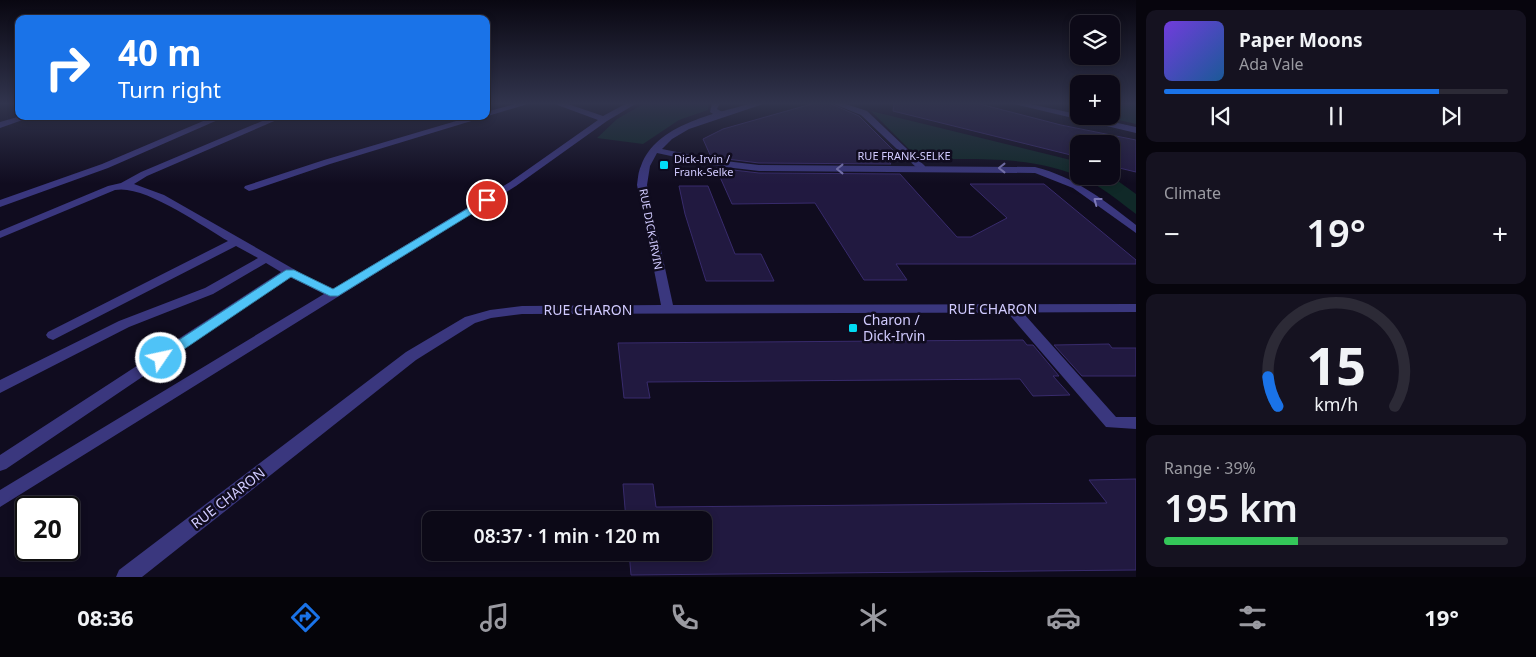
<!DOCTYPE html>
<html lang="en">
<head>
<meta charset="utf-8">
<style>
	:root { --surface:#0c0917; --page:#151220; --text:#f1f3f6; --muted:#9a9aa1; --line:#2c2a36; --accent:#1a73e8 }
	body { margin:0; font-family:"Noto Sans",sans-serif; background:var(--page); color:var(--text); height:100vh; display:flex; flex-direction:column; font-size:19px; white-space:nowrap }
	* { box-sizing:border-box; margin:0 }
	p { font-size:16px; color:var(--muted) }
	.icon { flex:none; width:28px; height:28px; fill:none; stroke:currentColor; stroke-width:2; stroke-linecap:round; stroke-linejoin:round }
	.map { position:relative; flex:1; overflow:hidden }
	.panel { display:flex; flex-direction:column; gap:10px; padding:10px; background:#07050d; width:400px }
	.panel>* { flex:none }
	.guide { position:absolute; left:15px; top:15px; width:475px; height:105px; border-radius:10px; box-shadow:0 2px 8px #0003,0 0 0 1px var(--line); background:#1a73e8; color:#fff; overflow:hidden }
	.tools { position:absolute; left:1070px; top:15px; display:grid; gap:10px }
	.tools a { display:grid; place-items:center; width:50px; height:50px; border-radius:10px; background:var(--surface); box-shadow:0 2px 8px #0003,0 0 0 1px var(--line); font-size:25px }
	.speed { position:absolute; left:15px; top:496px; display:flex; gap:10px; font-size:25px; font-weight:700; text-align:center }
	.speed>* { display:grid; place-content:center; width:65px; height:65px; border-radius:50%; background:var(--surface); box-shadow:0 2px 8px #0003,0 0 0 1px var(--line); line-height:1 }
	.speed .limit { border:2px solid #111; border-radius:8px; background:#fff; color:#111 }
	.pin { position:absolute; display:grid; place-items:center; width:42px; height:42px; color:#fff; margin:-21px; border:2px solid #fff; border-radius:50%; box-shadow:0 1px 5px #0007 }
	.me { position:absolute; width:55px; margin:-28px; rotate:56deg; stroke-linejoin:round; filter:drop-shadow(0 0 4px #0008) }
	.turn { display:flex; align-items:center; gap:18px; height:105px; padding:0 20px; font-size:22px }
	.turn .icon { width:65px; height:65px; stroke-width:2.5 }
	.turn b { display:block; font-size:35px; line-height:42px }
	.big { font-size:38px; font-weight:600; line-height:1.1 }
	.panel .tile { flex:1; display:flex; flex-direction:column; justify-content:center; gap:8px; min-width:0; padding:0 18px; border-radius:10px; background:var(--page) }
	.panel .dial { align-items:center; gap:0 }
	.dial svg { height:130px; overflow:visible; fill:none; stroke:var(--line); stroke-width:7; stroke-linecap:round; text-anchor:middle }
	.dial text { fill:var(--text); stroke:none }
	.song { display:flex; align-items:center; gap:15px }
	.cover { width:60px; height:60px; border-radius:8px; background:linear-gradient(135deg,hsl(260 70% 55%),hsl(210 70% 35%)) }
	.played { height:5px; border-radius:2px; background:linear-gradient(90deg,var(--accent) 80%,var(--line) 80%) }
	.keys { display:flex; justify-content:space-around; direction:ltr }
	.heat { display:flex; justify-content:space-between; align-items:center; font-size:28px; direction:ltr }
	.charge { height:8px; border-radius:4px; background:linear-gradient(90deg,#34c759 39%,var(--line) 0) }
	.trip { position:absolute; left:422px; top:511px; width:290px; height:50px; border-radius:10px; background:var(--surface); box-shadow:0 2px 8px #0003,0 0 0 1px var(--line); font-weight:600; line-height:50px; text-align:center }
	.tab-bar { display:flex; height:80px; justify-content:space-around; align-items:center; background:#050409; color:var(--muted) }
	.tab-bar .icon { width:35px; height:35px }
	.tab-bar .current { color:var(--accent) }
	.tab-bar b { font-size:22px; color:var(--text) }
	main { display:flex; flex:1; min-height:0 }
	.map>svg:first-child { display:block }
</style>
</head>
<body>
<main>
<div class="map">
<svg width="1136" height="577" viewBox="0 0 1136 577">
	<rect width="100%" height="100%" fill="#100c1f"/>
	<path fill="#102928" d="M645,103H709L708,110L679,120L643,144L597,138L617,119Z
		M1111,103H1136V124L1101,116H1111Z
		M871,111L1079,162V176H1111L1136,194V214C1121,203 1106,190 1089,181C1036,154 976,160 919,159Z"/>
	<path fill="#211940" stroke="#382b6c" d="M815,103H829L859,116L898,155H883L891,164L759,163L711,157L703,139L723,129Z
		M894,103H976L1061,125L1136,140V172L1111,166V144H1079V157L893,111Z
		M716,168L759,173L900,174L957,237H971L1007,218L970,184H1044L1136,260V264H896L907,280H864L815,203L732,204Z
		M679,186H708L735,254H761L774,281H706L685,214Z
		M1023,340L1027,345H1033L1059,376H1053L1070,395L1033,396L1020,379L647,382L650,398H624L618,343Z
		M1109,344L1112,348H1136V376H1082L1054,345Z
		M1136,479V570L631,575L629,552H704V520H626L623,484H653L656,507L1107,503L1089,480Z"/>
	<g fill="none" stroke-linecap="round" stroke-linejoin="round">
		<path fill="#3a377e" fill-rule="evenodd" d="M518,103H531L330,164L253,190L249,191L244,188L245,186L324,160L473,116H486V112Z
			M552,103H565L603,116L627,103H637L607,121L516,186L0,507V490L324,294L290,277L6,469L0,471V455L281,272L266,263L213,294L129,327L0,393V380L119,321L205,288L258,258L236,246L53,340L48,338L46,335L48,332L228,241C202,226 144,184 115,190L0,238V231L108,186L121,183L141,172L274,116H286L147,176L134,184L164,195L304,275L333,289L510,182L598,120Z
			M712,103H720L717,109L724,113V117H718L710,112Z
			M831,103H843L867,111L925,166V170H919L861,115Z
			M21,116H34L0,128V122Z
			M215,116H227L108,168L0,207V200L102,164Z
			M1012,305L1017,306L1116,417H1136V429L1106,427L1007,312L1005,309L1007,306Z"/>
		<path fill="#3a377e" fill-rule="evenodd" d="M752,103H766L689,129L672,139L662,149L717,160L759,165L1035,167C1075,177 1104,200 1136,225V233L1073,188L1035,173L759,171L717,166L657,153L650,166L647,185L673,305L1136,304V312L522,314L491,318L475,323L416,360L142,577H116L119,570L406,352L465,317L490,310L522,306L661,305L637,185C638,179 638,172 641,166C656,124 715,114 752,103Z
			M1010,103H1026L1136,127V133Z"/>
	</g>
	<defs><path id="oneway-chevron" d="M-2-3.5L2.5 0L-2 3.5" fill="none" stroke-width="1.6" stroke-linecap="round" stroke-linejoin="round" transform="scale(1.25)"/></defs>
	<g stroke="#7e7ab8">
		<use href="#oneway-chevron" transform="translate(1002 168) rotate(-180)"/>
		<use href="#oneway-chevron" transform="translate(840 169) rotate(180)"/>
		<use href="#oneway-chevron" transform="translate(1097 201) rotate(-143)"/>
	</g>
	<linearGradient id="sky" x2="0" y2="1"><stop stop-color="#090711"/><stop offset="0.56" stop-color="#31344d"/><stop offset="1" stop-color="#31344d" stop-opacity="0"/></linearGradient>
	<rect width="1136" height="184" fill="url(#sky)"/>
	<path fill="#4fc3f7" stroke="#337fa1" d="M487,197L491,198V202L338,296H330L291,277L165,362H156L154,358L156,355L286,270H294L333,289Z"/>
	<g fill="#01dbf4" stroke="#100c1f" stroke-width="2">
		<rect x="659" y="160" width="10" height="10" rx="2.5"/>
		<rect x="848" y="323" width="10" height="10" rx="2.5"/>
	</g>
	<g text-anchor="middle" stroke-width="5" stroke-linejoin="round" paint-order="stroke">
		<g font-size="11" fill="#d1cbff" stroke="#100c1f">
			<text x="904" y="160">RUE FRANK-SELKE</text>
			<text transform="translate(651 229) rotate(79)" y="4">RUE DICK-IRVIN</text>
		</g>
		<g font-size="11" fill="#d1cbff" stroke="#100c1f" text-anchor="start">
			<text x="674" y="163">Dick-Irvin /<tspan x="674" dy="13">Frank-Selke</tspan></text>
		</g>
		<g font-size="14" fill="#d1cbff" stroke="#100c1f">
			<text x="993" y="314">RUE CHARON</text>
			<text x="588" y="315">RUE CHARON</text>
			<text transform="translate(228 498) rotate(-38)" y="5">RUE CHARON</text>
		</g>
		<g font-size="14" fill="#d1cbff" stroke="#100c1f" text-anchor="start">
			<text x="863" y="325">Charon /<tspan x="863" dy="16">Dick-Irvin</tspan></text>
		</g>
	</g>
</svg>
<div class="tools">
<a><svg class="icon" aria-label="layers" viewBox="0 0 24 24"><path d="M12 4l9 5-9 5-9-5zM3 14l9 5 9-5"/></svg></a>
<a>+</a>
<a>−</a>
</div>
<div class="speed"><div class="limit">20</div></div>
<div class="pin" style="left:487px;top:200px;background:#d93025"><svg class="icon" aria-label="arrive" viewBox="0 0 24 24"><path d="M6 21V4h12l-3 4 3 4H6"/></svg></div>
<svg class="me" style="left:161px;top:358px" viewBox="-20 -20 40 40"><circle r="17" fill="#4fc3f7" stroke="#fff" stroke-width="3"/><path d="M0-11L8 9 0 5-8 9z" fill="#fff"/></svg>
<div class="trip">08:37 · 1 min · 120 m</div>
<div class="guide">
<div class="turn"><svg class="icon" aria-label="right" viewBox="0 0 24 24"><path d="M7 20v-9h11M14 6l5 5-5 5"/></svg><div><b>40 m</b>Turn right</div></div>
</div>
</div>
<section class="panel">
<div class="tile">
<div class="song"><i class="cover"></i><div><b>Paper Moons</b><p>Ada Vale</p></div></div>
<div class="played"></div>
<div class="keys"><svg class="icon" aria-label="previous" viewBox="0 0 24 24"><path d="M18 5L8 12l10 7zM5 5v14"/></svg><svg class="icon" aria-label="pause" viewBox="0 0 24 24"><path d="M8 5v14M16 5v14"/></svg><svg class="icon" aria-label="next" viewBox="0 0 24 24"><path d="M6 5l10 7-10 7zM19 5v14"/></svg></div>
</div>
<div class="tile"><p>Climate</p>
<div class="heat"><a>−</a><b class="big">19°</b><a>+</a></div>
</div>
<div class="tile dial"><svg viewBox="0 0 100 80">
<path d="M14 69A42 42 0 1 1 86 69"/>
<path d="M14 69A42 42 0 0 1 8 51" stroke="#1a73e8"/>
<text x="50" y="56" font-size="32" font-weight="700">15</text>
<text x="50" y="72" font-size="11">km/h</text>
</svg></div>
<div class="tile"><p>Range · 39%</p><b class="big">195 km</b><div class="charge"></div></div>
</section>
</main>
<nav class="tab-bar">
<b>08:36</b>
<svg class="icon current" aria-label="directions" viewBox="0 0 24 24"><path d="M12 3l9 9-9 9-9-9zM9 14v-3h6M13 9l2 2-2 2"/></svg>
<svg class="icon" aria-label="music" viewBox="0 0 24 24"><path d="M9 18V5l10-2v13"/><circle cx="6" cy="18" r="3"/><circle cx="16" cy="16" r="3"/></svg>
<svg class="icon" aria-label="phone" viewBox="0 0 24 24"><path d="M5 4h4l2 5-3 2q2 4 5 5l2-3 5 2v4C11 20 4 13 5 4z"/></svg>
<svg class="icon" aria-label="climate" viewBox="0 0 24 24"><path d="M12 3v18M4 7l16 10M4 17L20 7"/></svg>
<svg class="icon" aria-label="car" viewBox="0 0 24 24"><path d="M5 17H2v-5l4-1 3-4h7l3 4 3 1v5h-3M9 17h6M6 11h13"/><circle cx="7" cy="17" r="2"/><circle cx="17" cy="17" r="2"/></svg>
<svg class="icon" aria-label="filters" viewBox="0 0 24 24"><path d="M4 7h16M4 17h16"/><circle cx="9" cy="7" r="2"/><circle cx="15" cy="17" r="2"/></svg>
<b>19°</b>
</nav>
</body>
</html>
